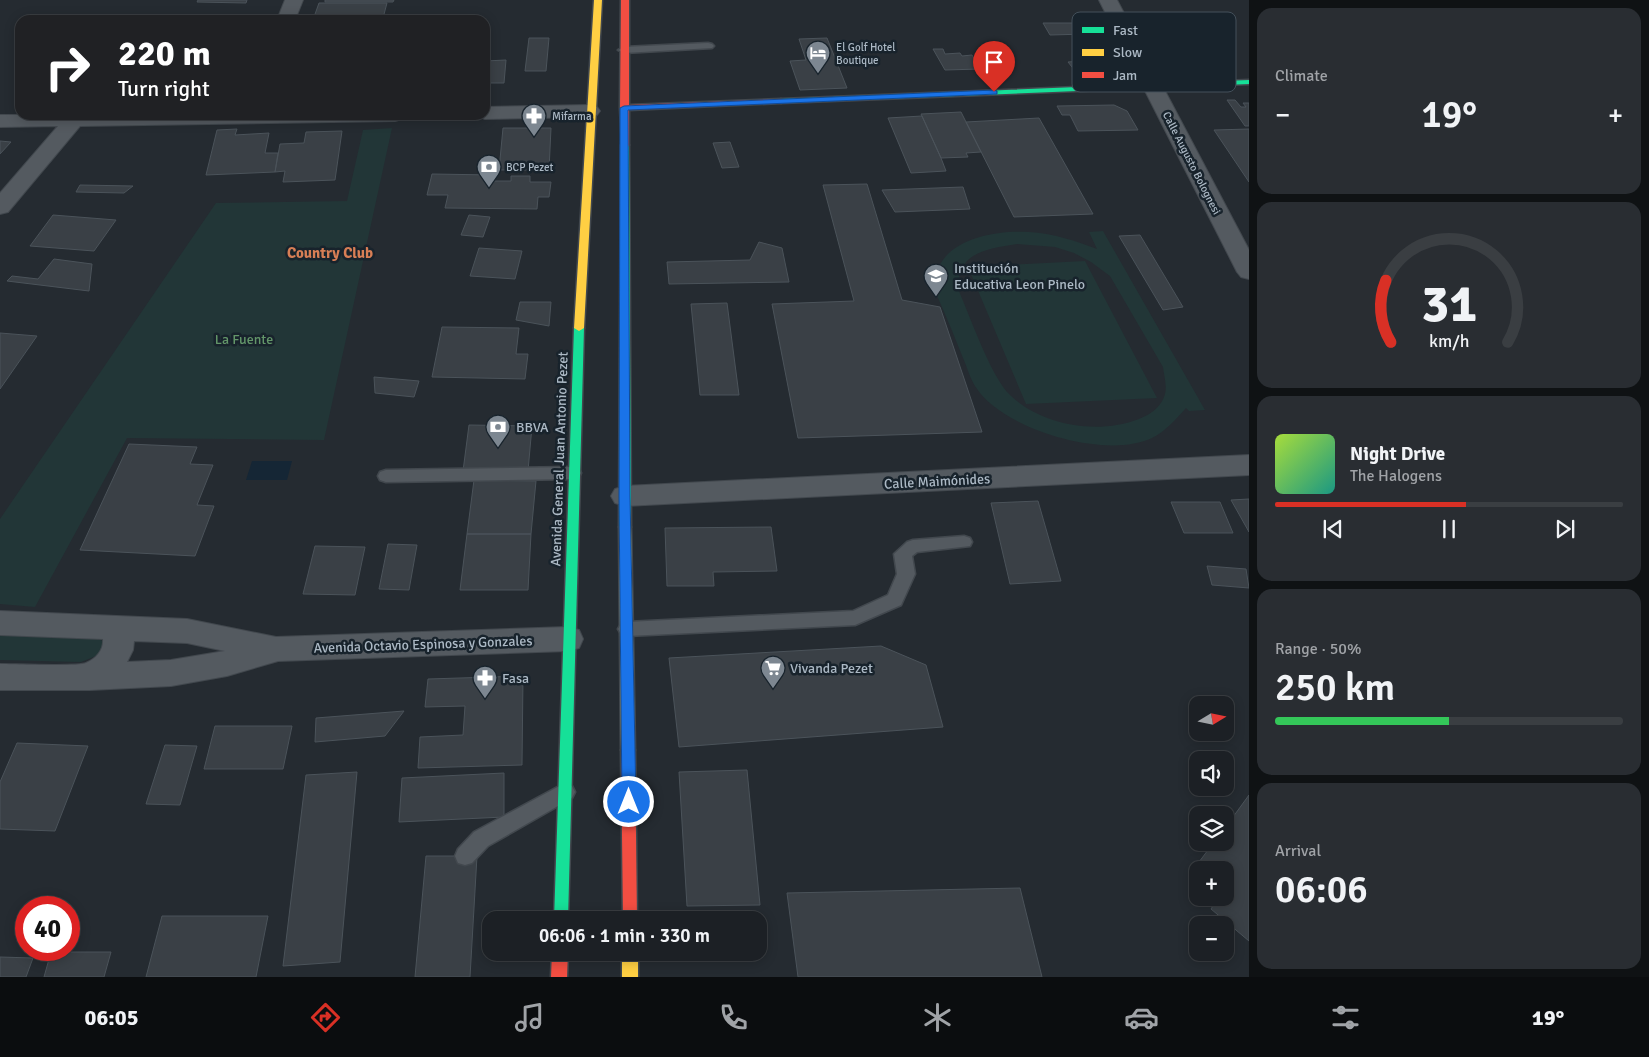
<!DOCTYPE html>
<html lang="en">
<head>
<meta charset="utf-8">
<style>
	:root { --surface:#1c2025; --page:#292d32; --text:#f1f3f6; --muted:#a0a3a7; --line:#3a3e42; --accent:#d93025 }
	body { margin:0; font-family:Signika,sans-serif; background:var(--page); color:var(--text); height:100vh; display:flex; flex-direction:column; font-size:19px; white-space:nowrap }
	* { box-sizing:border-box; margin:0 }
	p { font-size:16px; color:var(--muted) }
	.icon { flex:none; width:28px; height:28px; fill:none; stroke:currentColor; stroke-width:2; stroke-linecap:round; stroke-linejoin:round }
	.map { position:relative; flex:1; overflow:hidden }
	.details { display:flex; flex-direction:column; gap:8px; padding:8px; background:#0f1214; width:400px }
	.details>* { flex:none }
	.hud { position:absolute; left:15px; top:15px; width:475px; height:105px; border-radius:15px; box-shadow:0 2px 12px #0003,0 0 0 1px var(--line); background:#202124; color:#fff; overflow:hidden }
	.needle { width:32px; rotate:80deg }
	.tools { position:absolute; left:1189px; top:696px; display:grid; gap:10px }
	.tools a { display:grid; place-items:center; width:45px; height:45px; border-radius:10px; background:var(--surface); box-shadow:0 2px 12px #0003,0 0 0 1px var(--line); font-size:25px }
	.speed { position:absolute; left:15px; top:896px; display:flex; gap:10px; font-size:25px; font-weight:700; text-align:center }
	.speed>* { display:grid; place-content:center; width:65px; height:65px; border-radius:50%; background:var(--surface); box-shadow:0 2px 12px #0003,0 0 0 1px var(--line); line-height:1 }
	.speed .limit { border:8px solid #d22; background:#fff; color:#111 }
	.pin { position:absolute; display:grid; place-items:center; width:42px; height:42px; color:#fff; margin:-51px -21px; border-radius:50% 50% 50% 0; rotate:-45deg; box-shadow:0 0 5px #0007 }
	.pin .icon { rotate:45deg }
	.me { position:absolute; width:55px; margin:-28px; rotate:0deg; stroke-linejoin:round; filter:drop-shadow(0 0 4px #0008) }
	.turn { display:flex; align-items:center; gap:18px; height:105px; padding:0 20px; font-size:22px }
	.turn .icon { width:65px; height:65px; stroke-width:2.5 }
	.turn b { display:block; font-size:35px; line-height:42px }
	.big { font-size:38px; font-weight:600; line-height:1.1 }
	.details .card { flex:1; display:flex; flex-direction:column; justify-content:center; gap:8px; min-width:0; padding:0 18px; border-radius:15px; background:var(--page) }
	.details .dial { align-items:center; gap:0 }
	.dial svg { height:130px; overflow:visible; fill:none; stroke:var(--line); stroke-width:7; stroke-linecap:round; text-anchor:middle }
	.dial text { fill:var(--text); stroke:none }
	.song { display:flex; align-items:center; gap:15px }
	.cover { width:60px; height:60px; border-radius:8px; background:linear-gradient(135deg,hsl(80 70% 55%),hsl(170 70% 35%)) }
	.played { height:5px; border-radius:2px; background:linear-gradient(90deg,var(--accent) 55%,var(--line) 55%) }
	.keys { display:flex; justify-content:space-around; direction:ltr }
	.heat { display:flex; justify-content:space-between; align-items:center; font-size:28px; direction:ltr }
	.charge { height:8px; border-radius:4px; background:linear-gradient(90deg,#34c759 50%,var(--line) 0) }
	.trip { position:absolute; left:482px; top:911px; width:285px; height:50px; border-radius:15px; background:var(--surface); box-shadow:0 2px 12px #0003,0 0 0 1px var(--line); font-weight:600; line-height:50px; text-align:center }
	.menu { display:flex; height:80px; justify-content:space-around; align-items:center; background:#0b0d0f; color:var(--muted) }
	.menu .icon { width:35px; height:35px }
	.menu .selected { color:var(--accent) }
	.menu b { font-size:22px; color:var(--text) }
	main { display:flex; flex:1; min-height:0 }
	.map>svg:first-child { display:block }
</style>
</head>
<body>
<main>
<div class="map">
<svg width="1249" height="977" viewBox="0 0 1249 977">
	<rect width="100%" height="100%" fill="#252b31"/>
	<path fill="#223637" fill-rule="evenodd" d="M392,128L324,440L127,438L35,607L0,604V519L216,203L347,201L363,130Z
		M1103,231L1205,410L1189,411L1186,408C1176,419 1166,431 1152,438C1106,460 1002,430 975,386C970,378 967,367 963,358C955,338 947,318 938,298C923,244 988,229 1029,232C1053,233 1075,241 1097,249L1089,232ZM1017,244L1055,247L1074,253L1091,262L1110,276L1163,367C1164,376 1168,388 1164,397C1160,408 1149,415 1139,419C1098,435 1042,426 1010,395C991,377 970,316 958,289C957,252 987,249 1017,244Z
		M1085,261L1157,398L1026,404L968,267Z
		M0,633L89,635L105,642L101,654L81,662L0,660Z"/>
	<path fill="#152635" d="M252,461H292L287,480H246Z"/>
	<path fill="#3a4046" stroke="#4b535a" d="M198,0H247L246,3L197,2Z
		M325,0H394L393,2H325Z
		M319,3H387L383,18L314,17Z
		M1043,23H1080L1087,34L1050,35Z
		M529,38H549L546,71H525Z
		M827,38L847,88L800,90L790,61L806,60L799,39Z
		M933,49H943L945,54L960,53L962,56L972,55L980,69L945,70Z
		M1104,56L1101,70L1076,72L1068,62L1082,61L1079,58Z
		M506,60L504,83H485V61Z
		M1227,100H1235L1241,107H1246L1243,103H1249V126H1245Z
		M1114,105L1127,111L1138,130L1078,131L1070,115H1062L1057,106Z
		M961,112L981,152L966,153L968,157L941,158L921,114Z
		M922,116L941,158L946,171L911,173L888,118Z
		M1039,118L1093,214L1014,217L966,122Z
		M503,128H551L549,170H499Z
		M237,129L235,135L269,133L265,153H278L275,172L206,175L217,130Z
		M1249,129V182L1214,130Z
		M342,131L335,180L283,182L285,171L275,172L280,144L304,143L306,132Z
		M0,141L11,142L0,154Z
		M730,142L739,167L722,168L713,143Z
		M432,174L493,175L492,181H511V176H530V182H551L549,197H538L537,209L445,208L448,195H427Z
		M867,184L902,300L940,307L982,432L798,438L772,304L854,301L823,185Z
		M80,185L133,186L124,193L76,192Z
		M963,187L970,209L895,212L882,190Z
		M53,215L116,220L94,251L30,246Z
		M469,215L490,217L483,237L461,235Z
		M1140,235L1183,307L1163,310L1119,236Z
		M759,242L782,248L789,282L669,284L667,262L750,260Z
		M479,248L522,251L515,279L470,276Z
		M54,259L92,264L89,291L7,281L12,276L38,279Z
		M520,302H551L549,326L516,320Z
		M727,303L739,395H700L691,304Z
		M442,327L519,328L516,354H528L525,379L432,377Z
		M0,333L37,336L0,389Z
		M374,377L419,381L414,397L375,393Z
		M469,425L532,426L528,471H463Z
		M129,444L197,447L190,464L213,465L197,505L214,506L195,556L80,550Z
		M474,480L536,481L531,534H467Z
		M1249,499V532L1231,500Z
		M1038,501L1061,581L1010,584L991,503Z
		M1171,502H1220L1233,533H1184Z
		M771,527L777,571L713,572L714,586H667L665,528Z
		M467,534H531L528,590H460Z
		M388,544L417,545L409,590L379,589Z
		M315,546L365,547L355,595L303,594Z
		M1207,566L1246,569L1249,588L1212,585Z
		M881,646L926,665L943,727L679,747L669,658Z
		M523,676L522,765L418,768L420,737L463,735L465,706L425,707L428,679Z
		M404,711L385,736L315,742L316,718Z
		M215,726H292L283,769H204Z
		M17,743L88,746L55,831L0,829V782Z
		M165,745L197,746L180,805L146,804Z
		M747,770L760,905L687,906L679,772Z
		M357,772L340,962L283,966L306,775Z
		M504,773V817L399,822L402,778Z
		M1249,795V941L1211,909L1218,898H1225V870H1198V873L1193,870L1214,842H1225V828Z
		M426,856H477L470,977H415Z
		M1020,888L1042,977H798L787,893Z
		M162,916H268L256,977H146Z
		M51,952H111L104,977H44Z
		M0,957L33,958L26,977H0Z"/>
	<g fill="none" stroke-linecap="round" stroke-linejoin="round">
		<defs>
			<path id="lane" d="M708,43L712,44L714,46L712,48L624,53L618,50L624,47Z
				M573,467L579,469L581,473L579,477L573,479L386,482L380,480L378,476L380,472L386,470Z
				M964,536L970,538L972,542L970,546L917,552L912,556L915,574L901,605L855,625L627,636L621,634L618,629L621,624L627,622L853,611L888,595L897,574L894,554L907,542L913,540Z
				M565,783L572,786L575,792L572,798L488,846L472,863L465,865L458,863L455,856L458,849L474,832Z"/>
			<path id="street" d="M285,0H303L295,20H277Z
				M1099,0H1117L1249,250V279L1241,277L1237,272Z
				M590,105L597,107L600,111L597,115L590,117L485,119L476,115H485V107Z
				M0,115H405L402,119L395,121L80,126L8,212L0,214V193L58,126L0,127Z
				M1249,455V475L625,506L615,503L611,496L615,489L625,486Z
				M0,611L187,619L276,637L568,627L579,630L583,639L579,648L568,651L278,661L227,676L171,686L90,690H0V664C14,664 78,667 86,663C96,659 104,650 103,639L0,635ZM134,641L187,643L225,651L171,660L127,662L133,650Z"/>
			<path id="fast" d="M1249,80V84L781,103L777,101L781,99Z
				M625,142L629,145L631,527L629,530H621L619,527L621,145Z
				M579,325L584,328L568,920H554L574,328Z"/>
			<path id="slow" d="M594,0H602L584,328L579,331L574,328Z
				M625,523L629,524L631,527L635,750L633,754L628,756L623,754L621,750L619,527L621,524Z
				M622,952H638V977H622Z"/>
			<path id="jam" d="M621,0H629V105L781,99L785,101L781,103L629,110V145L628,147H622L620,108Z
				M628,744L633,746L635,750L637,920H623L621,750L623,746Z
				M552,952H568L567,977H551Z"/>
		</defs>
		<use href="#lane" stroke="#42484e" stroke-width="3"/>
		<use href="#street" stroke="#42484e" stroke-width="2"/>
		<use href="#fast" stroke="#42484e" stroke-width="3"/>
		<use href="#slow" stroke="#42484e" stroke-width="3"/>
		<use href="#jam" stroke="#42484e" stroke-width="3"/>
		<use href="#lane" fill="#545a60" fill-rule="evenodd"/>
		<use href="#street" fill="#545a60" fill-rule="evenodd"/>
		<use href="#fast" fill="#16e098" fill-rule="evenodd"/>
		<use href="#slow" fill="#ffcf43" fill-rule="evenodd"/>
		<use href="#jam" fill="#f24e42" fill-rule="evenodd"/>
	</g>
	<path fill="#1a73e8" stroke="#114b97" d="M994,90L997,91V94L628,110L630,496L636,802L634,806L629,808L624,806L622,802L619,496L620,108L624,106Z"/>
	<defs>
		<symbol id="hotel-pin" viewBox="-11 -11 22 30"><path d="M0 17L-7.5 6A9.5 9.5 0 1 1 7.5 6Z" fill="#7d8791" stroke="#18232c"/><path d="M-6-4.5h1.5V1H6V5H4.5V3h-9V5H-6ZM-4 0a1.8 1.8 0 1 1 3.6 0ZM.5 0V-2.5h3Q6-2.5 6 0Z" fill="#fff"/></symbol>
		<symbol id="pharmacy-pin" viewBox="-11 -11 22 30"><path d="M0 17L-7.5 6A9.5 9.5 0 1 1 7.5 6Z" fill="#7d8791" stroke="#18232c"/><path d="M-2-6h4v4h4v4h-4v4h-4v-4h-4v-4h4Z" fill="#fff"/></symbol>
		<symbol id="bank-pin" viewBox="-11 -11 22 30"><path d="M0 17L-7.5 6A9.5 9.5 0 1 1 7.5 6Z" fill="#7d8791" stroke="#18232c"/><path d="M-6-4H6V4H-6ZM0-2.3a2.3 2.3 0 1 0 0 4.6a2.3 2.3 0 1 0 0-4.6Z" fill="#fff"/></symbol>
		<symbol id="school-pin" viewBox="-11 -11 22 30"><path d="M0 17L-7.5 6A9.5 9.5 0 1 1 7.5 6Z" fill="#7d8791" stroke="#18232c"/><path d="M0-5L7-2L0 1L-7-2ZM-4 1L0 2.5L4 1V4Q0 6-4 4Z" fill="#fff"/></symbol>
		<symbol id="supermarket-pin" viewBox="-11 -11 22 30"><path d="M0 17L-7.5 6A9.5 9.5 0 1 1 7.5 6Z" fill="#7d8791" stroke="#18232c"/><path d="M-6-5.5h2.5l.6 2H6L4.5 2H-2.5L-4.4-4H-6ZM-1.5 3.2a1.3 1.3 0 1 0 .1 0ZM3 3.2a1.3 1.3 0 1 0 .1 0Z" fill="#fff"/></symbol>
	</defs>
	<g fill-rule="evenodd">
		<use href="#hotel-pin" x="804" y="39" width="28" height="38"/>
		<use href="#pharmacy-pin" x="520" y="102" width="28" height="38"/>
		<use href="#bank-pin" x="475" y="153" width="28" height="38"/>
		<use href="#school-pin" x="922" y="262" width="28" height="38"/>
		<use href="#bank-pin" x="484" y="413" width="28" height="38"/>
		<use href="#supermarket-pin" x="759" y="654" width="28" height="38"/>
		<use href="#pharmacy-pin" x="471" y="664" width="28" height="38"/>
	</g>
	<g text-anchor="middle" stroke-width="5" stroke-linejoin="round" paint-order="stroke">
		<g font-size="11" fill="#acb9c5" stroke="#18232c" text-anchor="start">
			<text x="836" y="51">El Golf Hotel<tspan x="836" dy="13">Boutique</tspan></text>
			<text x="552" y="120">Mifarma</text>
			<text x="506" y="171">BCP Pezet</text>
		</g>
		<g font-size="11" fill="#acb9c5" stroke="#18232c">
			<text transform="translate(1192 163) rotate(63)" y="4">Calle Augusto Bolognesi</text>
		</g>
		<g font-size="14" fill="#acb9c5" stroke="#18232c" text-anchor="start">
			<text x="954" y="273">Institución<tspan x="954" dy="16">Educativa Leon Pinelo</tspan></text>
			<text x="516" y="432">BBVA</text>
			<text x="790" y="673">Vivanda Pezet</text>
			<text x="502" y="683">Fasa</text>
		</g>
		<g font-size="14" fill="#639669" stroke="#18232c">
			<text x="244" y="344">La Fuente</text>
		</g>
		<g font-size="14" fill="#acb9c5" stroke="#18232c">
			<text transform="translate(559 459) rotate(-88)" y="5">Avenida General Juan Antonio Pezet</text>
			<text transform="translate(937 481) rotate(-3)" y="5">Calle Maimónides</text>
			<text transform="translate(423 644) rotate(-2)" y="5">Avenida Octavio Espinosa y Gonzales</text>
		</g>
		<g font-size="15" font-weight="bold" fill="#d77e55" stroke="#18232c">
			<text x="330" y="258">Country Club</text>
		</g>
	</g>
	<rect x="1072" y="12" width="164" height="80" rx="8" fill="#18232c" stroke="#44505a" stroke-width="1"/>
	<rect x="1082" y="27" width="22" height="6" fill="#16e098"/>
	<rect x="1082" y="49" width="22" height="7" fill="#ffcf43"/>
	<rect x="1082" y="72" width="22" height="6" fill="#f24e42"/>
	<g font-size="14" fill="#acb9c5">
		<text x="1113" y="35">Fast</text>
		<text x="1113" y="57">Slow</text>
		<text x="1113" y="80">Jam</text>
	</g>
</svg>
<div class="tools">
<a><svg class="needle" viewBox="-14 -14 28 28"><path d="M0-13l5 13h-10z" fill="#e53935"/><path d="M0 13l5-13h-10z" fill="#a0a3a7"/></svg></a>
<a><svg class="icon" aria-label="sound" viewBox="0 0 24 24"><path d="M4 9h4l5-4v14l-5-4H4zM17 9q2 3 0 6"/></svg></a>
<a><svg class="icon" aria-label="layers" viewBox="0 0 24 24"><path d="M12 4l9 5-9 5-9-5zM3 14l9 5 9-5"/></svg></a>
<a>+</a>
<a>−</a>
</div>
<div class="speed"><div class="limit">40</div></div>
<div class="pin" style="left:994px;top:92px;background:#d93025"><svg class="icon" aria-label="arrive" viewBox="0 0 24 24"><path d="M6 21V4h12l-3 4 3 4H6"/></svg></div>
<svg class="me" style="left:629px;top:802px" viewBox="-20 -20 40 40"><circle r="17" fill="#1a73e8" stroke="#fff" stroke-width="3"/><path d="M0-11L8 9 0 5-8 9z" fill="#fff"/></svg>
<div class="trip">06:06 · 1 min · 330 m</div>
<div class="hud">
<div class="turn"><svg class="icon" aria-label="right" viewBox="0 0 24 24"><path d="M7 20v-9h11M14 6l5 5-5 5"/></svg><div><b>220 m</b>Turn right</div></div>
</div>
</div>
<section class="details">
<div class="card"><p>Climate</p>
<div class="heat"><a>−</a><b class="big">19°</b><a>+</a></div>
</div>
<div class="card dial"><svg viewBox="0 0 100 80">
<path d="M14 69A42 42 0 1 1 86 69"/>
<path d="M14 69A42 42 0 0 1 11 31" stroke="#d93025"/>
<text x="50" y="56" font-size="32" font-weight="700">31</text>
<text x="50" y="72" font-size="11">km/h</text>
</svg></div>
<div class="card">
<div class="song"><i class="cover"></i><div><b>Night Drive</b><p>The Halogens</p></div></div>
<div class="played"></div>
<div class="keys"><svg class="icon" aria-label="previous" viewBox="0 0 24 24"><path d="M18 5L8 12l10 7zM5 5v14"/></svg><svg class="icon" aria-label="pause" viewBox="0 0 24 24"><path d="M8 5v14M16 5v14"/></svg><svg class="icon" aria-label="next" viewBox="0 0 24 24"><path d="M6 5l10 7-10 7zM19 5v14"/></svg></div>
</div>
<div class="card"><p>Range · 50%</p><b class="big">250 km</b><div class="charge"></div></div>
<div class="card"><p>Arrival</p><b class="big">06:06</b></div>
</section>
</main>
<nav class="menu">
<b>06:05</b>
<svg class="icon selected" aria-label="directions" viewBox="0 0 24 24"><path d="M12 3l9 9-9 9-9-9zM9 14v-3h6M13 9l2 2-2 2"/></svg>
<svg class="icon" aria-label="music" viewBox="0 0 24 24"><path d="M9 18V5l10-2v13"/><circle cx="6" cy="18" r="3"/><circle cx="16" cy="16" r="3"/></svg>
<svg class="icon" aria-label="phone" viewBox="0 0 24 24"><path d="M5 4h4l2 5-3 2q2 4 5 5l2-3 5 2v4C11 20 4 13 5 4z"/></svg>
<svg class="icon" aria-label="climate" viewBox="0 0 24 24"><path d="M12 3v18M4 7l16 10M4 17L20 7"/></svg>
<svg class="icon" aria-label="car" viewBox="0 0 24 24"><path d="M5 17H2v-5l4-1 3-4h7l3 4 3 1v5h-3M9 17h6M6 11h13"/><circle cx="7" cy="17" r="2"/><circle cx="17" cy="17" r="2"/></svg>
<svg class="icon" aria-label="filters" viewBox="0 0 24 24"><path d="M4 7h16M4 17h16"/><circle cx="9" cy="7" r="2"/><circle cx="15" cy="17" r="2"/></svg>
<b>19°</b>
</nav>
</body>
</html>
